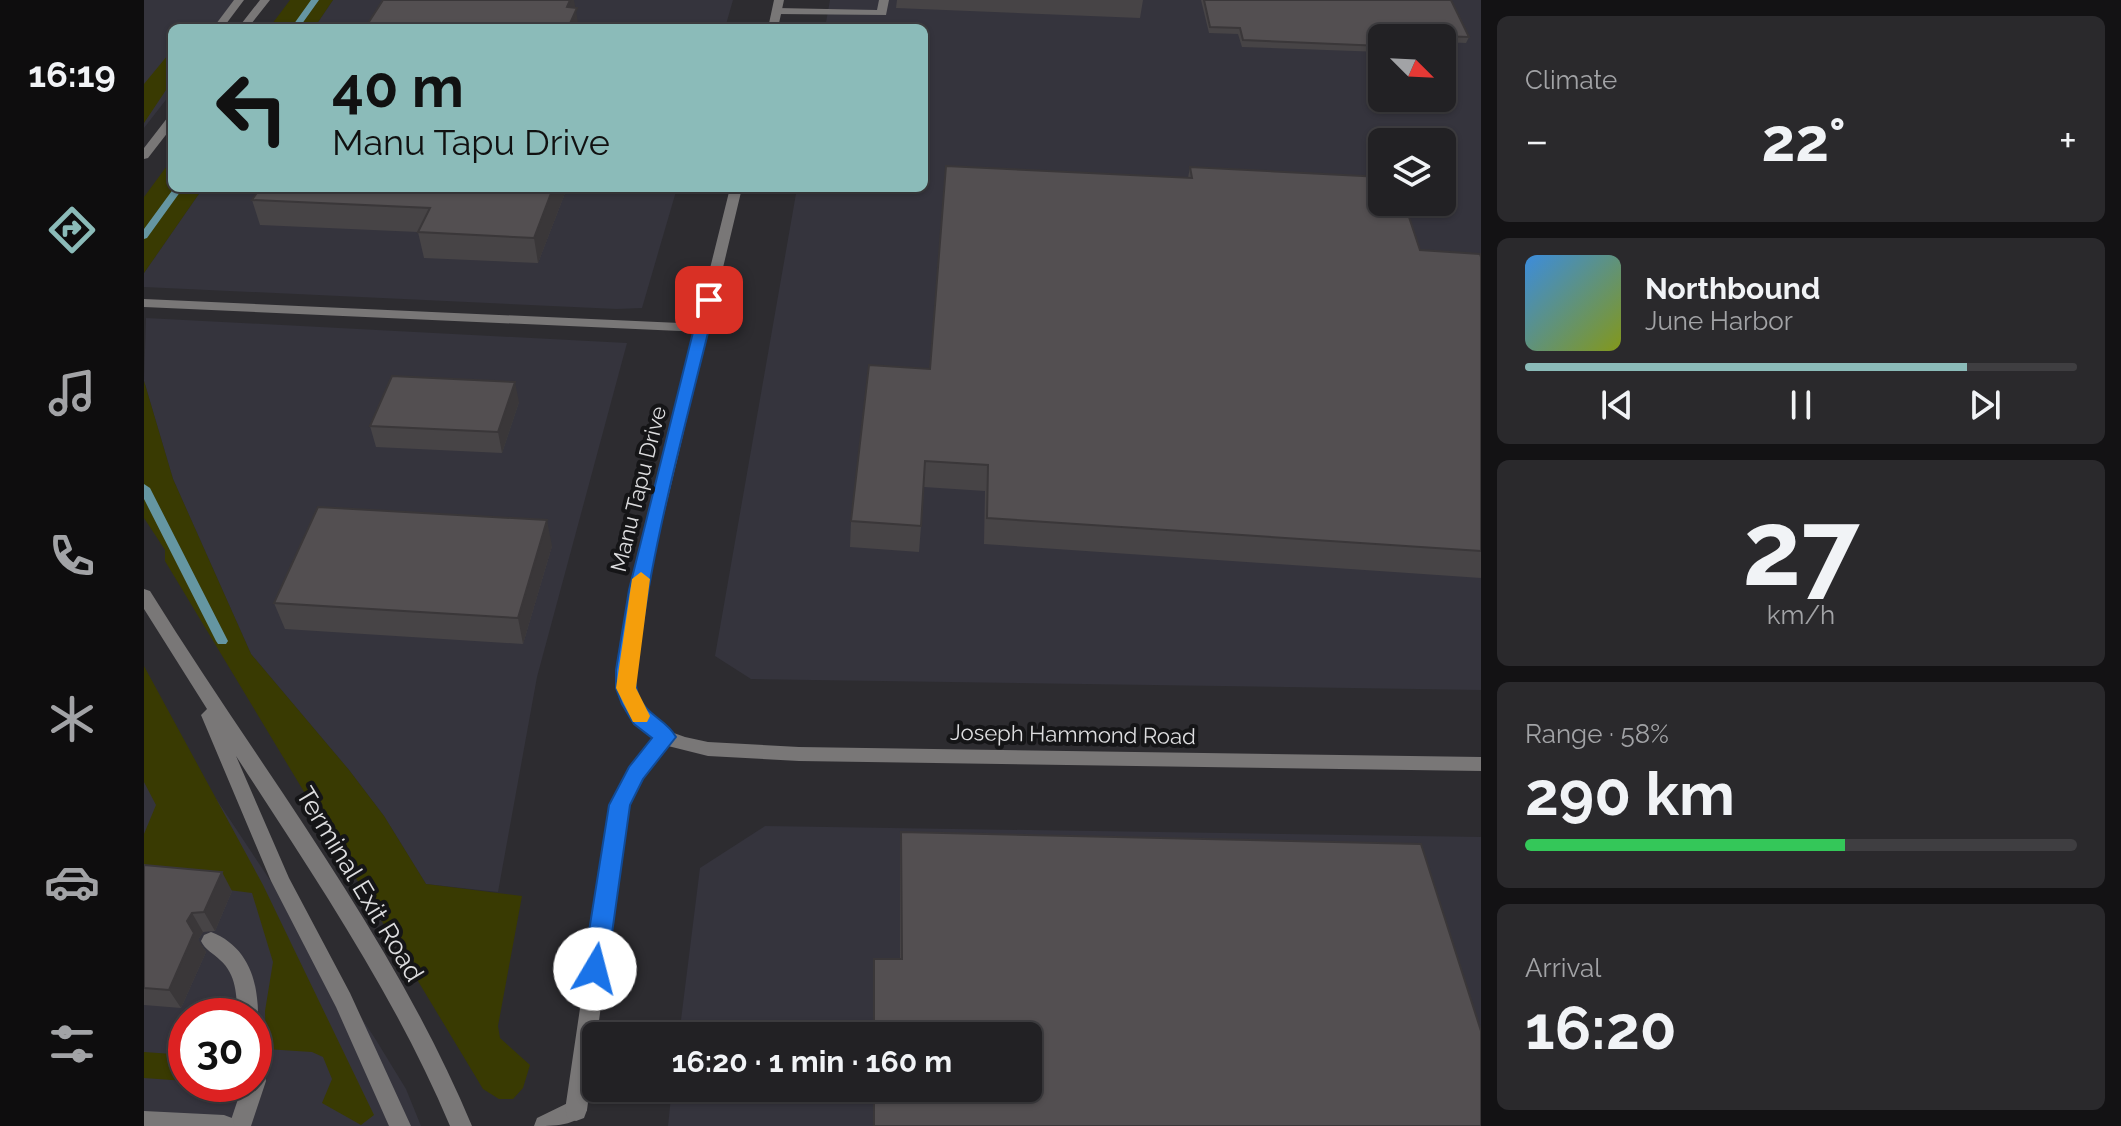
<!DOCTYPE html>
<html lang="en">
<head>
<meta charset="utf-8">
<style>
	:root { --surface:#222124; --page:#2a292c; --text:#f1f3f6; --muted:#a2a3a6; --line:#3f3e41; --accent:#8bbbb9 }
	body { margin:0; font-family:Raleway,sans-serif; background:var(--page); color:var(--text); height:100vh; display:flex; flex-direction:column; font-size:30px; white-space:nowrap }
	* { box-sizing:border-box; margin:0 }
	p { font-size:26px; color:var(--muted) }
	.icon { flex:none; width:44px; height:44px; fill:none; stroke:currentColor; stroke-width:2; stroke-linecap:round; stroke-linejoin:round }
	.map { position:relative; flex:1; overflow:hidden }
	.details { display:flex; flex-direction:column; gap:16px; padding:16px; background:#131214; width:640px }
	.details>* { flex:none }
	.top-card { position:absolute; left:24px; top:24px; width:760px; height:168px; border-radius:12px; box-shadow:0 2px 6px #0004,0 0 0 2px var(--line); background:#8bbbb9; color:#111; overflow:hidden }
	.needle { width:52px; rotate:114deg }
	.fabs { position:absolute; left:1224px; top:24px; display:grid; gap:16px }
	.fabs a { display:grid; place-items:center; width:88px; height:88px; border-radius:12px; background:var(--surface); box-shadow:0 2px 6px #0004,0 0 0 2px var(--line); font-size:40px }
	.speed { position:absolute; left:24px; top:998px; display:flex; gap:16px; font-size:40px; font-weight:700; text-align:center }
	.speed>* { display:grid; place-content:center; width:104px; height:104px; border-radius:50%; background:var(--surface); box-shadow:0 2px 6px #0004,0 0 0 2px var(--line); line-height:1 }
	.speed .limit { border:12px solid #d22; background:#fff; color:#111 }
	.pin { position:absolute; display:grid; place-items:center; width:68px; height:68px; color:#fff; margin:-34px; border-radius:16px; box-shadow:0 4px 12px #0006 }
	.me { position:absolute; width:88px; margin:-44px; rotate:8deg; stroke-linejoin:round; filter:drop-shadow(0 0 6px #0008) }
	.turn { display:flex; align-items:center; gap:28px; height:168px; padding:0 32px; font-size:36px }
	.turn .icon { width:104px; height:104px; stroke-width:2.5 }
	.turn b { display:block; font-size:56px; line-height:68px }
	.big { font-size:60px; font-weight:700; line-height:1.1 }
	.details .tile { flex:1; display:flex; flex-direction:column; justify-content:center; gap:12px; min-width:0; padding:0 28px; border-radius:12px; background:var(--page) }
	.details .dial { align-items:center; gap:0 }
	.dial b { font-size:104px; line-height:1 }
	.song { display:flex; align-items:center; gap:24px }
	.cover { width:96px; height:96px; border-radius:12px; background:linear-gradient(135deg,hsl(210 70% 55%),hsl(70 70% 35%)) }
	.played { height:8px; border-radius:4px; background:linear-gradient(90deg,var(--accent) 80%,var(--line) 80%) }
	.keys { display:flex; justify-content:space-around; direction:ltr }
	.heat { display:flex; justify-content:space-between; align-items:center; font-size:44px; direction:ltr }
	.charge { height:12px; border-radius:6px; background:linear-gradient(90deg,#34c759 58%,var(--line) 0) }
	.trip { position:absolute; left:438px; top:1022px; width:460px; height:80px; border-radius:12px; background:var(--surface); box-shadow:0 2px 6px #0004,0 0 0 2px var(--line); font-weight:700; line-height:80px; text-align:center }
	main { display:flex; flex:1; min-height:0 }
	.tabs { display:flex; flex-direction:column; width:144px; justify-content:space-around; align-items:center; background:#0e0d0e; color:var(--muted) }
	.tabs .icon { width:56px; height:56px }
	.tabs .active { color:var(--accent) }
	.tabs b { font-size:36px; color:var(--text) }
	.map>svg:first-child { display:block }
</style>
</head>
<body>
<main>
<nav class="tabs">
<b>16:19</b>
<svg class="icon active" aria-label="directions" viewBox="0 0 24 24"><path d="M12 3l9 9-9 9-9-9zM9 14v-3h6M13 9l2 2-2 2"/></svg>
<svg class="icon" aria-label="music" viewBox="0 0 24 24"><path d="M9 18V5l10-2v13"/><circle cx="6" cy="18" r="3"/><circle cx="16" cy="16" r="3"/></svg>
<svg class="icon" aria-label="phone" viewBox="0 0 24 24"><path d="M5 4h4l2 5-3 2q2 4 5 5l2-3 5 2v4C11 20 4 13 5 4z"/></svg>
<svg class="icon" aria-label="climate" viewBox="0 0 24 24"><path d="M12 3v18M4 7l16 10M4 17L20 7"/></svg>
<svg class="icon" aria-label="car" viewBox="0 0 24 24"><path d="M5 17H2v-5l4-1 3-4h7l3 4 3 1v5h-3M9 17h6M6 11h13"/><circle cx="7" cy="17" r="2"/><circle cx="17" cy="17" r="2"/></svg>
<svg class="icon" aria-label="filters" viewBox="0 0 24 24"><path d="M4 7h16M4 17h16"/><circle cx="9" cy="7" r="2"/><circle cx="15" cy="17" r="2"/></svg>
</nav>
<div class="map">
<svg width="1337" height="1126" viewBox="0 0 1337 1126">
	<rect width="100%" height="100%" fill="#2d2c30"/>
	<path fill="#35343d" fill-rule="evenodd" d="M0,0H100L78,28H28V92L0,128Z
		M189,0H589L581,28H170Z
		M686,0H1337V690L607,679L571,656L653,188H780V28H681ZM1238,38H1298V98H1238ZM1238,142H1298V202H1238Z
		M59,188H533L498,308L473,309L0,287V273Z
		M2,318L483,343L393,677L354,892L282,884L240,816L205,770L107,654L29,479L0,381Z
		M0,690L232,1040L262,1089L277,1126H0ZM42,1016H110V1084H42Z
		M621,826L1337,837V1126H524L528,1088H884V1036H535L556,868Z"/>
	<path fill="#393a02" d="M146,0H189L170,28H125Z
		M28,50V81L0,123V84Z
		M28,159V188H59L0,273V197Z
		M0,381L29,479L107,654L205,770L240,816L282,884L378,896L354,1026L356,1038L386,1065L379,1088L369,1099H355L339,1089L21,561V550L0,518Z
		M0,666L119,885L230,1115L217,1125L178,1103L188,1079L179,1057L168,1052L122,1049L121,1011L129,962L108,893L0,879V834L12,805L0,782Z
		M0,1052L42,1055V1081L0,1078Z"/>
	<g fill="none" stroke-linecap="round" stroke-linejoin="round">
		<path fill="#6596a2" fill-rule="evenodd" d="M167,0H175L155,28H147Z
			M30,188H39L3,238L0,239V229Z
			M0,484L6,488L84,641L82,644H74L72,641L0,499Z"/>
		<path fill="#797777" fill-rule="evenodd" d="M90,0H100L79,28H69Z
			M735,0H745L742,15L633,14L628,11L633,8L733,10Z
			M0,299L558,324L565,328L558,332L0,307Z
			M67,932C96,943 110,968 113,998C114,1007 115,1014 111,1023L110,1016H94C92,995 93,975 76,960C69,953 61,950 57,941L60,935Z
			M110,1059L118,1062L122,1081L107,1126H85L99,1084H110Z
			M432,1099L440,1102L443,1110C434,1126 409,1126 390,1126L393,1118Z"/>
		<path fill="#797777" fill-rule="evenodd" d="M630,0H640L634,28H624Z
			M586,188H598L502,590L491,688L504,714L527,732L541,737L564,742L655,747L1337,757V771L655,761L564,756L524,746L498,778L484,805L443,1110L440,1118L432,1121L424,1118L421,1110L466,805L486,768L510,738L492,724L473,688L486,590Z
			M0,1111L80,1115L88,1118L91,1126H0Z"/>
		<path fill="#797777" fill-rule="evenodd" d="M116,0H126L104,28H94Z
			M28,116V127L4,158L0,159V148L24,117Z
			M0,589L6,591C115,767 248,934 328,1126H306C251,995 169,875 92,756L145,878L206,993L267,1126H245L192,1007L127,881L57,715L63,709L0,609Z"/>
	</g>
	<path fill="#474446" d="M753,0H999L996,18L752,8Z
		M1057,0H1307L1325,37L1322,43L1298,42V38H1238V52L1098,47L1094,34L1065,33Z
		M1046,167L1276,250L1337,257V578L840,544L841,491L780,487L775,552L706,547L707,521L786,369L1044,178Z
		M116,188H423L394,263L280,258L274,232L116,225L108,200Z
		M375,402L358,453L232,447L226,426Z
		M408,546L379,644L141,629L130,603Z
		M757,832L1337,1126H729V1088H884V1036H729L730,959H756V852Z
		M0,865L88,891L71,931L59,932L54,940L62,952L37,1008L0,1005Z"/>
	<path fill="#3a3739" d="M426,0H430L435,28H424L423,7Z
		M409,188H423L394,263L390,238Z
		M371,382L375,402L358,453L354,432Z
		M403,520L408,546L379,644L374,618Z
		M78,872L88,891L71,931L60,912Z
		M48,913L59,932L54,940L43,921Z
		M50,933L62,952L37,1008L25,990Z"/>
	<path fill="#534f51" stroke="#3a3739" stroke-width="2" d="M239,0H426L423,7L433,8L424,28H221Z
		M1060,0H1307L1325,37L1294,36L1295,38H1238V46L1099,40L1096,28L1066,27Z
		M802,166L1048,178L1046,167L1238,177V202H1260L1276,250L1336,254L1337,257V551L843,518L844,465L781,461L777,526L707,521L725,365L786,369Z
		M116,188H409L390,238L274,232L286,208L108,200Z
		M248,376L371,382L354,432L226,426Z
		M174,507L403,520L374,618L130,603Z
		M757,832L1277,844L1337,1031V1126H730V1088H884V1036H730V959H758Z
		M0,865L78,872L60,912L48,913L43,921L50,933L25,990L0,988Z"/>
	<path fill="#1a73e8" stroke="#114b97" stroke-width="2" d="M565,296L572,300C546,409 514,519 498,630C495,649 488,673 493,691C500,716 522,718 532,737L499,779L486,805L463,969L459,976L451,979L443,976L439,969L465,805L485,767L508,738L490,724L478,704L472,688V670L485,590L557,300Z"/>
	<path fill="#f59e0b" d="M497,572L506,579L492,688L506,716L503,722H489L472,688L488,579Z"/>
	<g text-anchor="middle" stroke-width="8" stroke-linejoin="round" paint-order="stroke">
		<g font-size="22" fill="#dddddf" stroke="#151517">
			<text transform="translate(494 489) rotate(-76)" y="8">Manu Tapu Drive</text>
			<text transform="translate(929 734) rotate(1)" y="8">Joseph Hammond Road</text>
		</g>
		<g font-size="26" fill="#dddddf" stroke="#151517">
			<text transform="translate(216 884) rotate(59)" y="9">Terminal Exit Road</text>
		</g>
	</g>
</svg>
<div class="fabs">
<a><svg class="needle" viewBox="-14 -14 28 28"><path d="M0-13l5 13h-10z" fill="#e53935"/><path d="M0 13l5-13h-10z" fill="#a2a3a6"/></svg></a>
<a><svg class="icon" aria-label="layers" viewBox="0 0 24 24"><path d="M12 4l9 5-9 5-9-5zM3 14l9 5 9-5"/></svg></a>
</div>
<div class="speed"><div class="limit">30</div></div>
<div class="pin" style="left:565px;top:300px;background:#d93025"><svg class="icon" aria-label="arrive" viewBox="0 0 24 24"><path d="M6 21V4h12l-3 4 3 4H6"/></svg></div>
<svg class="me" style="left:451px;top:969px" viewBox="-20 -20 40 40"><circle r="19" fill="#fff"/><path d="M0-13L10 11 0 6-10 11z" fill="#1a73e8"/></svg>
<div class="trip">16:20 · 1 min · 160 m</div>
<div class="top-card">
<div class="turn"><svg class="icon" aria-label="left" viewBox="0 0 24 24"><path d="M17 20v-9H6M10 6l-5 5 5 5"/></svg><div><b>40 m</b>Manu Tapu Drive</div></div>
</div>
</div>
<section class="details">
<div class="tile"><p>Climate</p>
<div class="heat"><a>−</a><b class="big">22°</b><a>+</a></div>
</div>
<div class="tile">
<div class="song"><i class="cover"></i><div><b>Northbound</b><p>June Harbor</p></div></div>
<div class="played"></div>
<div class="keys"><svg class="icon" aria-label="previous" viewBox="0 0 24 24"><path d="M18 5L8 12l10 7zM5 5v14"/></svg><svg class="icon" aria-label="pause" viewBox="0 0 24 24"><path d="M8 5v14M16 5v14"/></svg><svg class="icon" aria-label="next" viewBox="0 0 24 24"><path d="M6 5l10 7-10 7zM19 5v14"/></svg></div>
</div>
<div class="tile dial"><b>27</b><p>km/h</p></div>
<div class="tile"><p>Range · 58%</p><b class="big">290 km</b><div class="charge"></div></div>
<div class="tile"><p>Arrival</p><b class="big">16:20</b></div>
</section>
</main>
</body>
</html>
